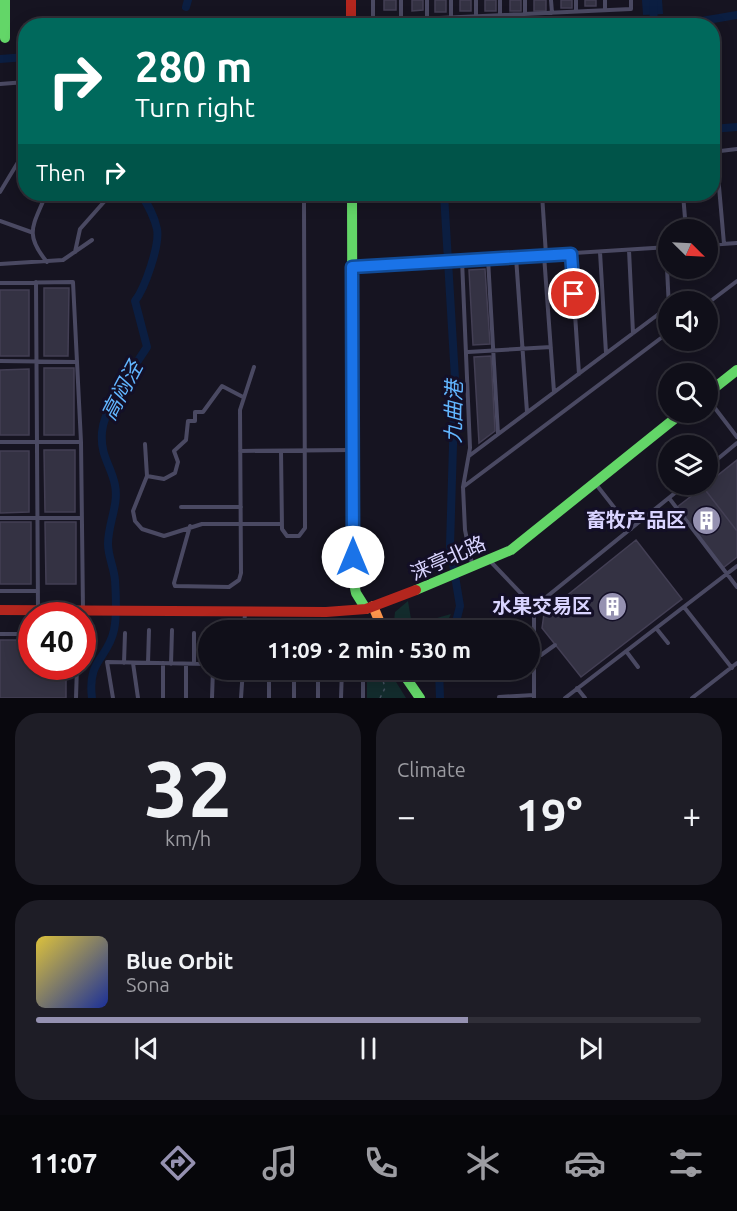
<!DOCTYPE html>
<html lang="en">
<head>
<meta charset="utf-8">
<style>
	:root { --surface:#100f19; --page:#1e1d26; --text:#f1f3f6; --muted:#9c9ca2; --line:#302f38; --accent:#9591b1 }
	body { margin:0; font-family:Ubuntu,"Noto Sans SC",sans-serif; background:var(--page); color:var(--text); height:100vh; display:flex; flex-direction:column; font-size:22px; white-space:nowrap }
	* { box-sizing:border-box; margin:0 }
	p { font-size:20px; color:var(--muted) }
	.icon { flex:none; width:33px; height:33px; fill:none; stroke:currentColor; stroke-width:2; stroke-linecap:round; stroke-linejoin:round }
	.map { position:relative; height:698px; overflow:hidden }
	.sheet { display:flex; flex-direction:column; gap:15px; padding:15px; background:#09080e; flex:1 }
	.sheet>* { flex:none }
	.top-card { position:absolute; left:18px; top:18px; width:702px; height:183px; border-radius:24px; box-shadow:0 3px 15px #0003,0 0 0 2px var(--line); background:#00695c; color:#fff; overflow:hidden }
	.needle { width:39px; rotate:114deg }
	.controls { position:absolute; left:658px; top:219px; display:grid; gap:12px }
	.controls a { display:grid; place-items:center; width:60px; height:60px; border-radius:50%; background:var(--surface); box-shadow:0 3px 15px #0003,0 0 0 2px var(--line); font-size:30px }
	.speed { position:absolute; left:18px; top:602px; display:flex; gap:12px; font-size:30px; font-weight:700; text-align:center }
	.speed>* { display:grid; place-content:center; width:78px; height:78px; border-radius:50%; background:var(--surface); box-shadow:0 3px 15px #0003,0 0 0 2px var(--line); line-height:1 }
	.speed .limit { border:9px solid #d22; background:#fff; color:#111 }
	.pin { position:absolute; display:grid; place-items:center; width:51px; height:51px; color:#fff; margin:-26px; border:3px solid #fff; border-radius:50%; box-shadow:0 2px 6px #0007 }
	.me { position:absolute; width:66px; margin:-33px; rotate:0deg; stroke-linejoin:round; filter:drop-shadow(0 0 4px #0008) }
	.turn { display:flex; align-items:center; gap:21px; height:126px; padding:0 18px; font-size:27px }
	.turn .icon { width:78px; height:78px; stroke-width:2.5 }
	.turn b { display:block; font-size:42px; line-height:51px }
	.then { display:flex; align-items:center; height:57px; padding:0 18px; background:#0003; gap:12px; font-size:22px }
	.big { font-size:45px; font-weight:700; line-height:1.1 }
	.sheet .widget { flex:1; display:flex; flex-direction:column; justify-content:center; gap:9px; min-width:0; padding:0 21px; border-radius:24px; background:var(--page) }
	.sheet .dial { align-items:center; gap:0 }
	.dial b { font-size:78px; line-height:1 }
	.song { display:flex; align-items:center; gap:18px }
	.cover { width:72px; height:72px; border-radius:9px; background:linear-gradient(135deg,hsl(50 70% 55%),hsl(230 70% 35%)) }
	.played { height:6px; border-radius:3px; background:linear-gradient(90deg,var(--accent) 65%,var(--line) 65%) }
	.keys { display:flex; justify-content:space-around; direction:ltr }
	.heat { display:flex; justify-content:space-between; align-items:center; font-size:33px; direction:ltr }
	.sheet .tiles { flex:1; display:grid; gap:15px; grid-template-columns:1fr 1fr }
	.widget:last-child { grid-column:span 2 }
	.trip { position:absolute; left:198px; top:620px; width:342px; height:60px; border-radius:30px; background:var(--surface); box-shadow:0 3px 15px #0003,0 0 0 2px var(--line); font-weight:700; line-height:60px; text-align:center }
	.menu { display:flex; height:96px; justify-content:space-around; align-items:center; background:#06060a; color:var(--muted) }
	.menu .icon { width:42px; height:42px }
	.menu .selected { color:var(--accent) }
	.menu b { font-size:27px; color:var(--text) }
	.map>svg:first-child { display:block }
</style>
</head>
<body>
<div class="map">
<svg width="737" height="698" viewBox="0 0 737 698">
	<rect width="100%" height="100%" fill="#161421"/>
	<path fill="#132c2d" d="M408,601L412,625L451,614L443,630H398L394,621L395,612Z
		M367,669H388L406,698H367Z"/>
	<path fill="#0b1e41" d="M642,0H662L663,14L643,15Z"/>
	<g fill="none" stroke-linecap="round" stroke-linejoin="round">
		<path stroke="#0b1e41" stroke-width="8" d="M653,0L654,25
			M186,7L188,0
			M638,26L690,23L737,15
			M0,59L26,57
			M712,129L737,127
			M444,194L455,378L450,546L460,606L454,630
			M439,669L440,698
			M92,698C87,659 108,659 114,630C117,616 116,595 115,580C114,568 108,556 108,544C108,523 119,505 115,485C111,465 100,456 102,432C104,407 133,369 147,347L135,301C145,288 160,245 157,229C154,215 148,205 141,194"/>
	</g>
	<path fill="#343243" stroke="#433f54" stroke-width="1.5" d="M384,0H396V10H384Z
		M412,0H423V10L412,11Z
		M435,0H446V12H435Z
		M460,0H471V11H460Z
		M485,0H496V11H485Z
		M510,0H521V11H510Z
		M534,0H546V11H534Z
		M561,0H572V8H561Z
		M585,0H596V6H585Z
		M485,269L490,344L473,345L469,270Z
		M44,288H69L68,356H44Z
		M0,290H29V356H0Z
		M491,356L495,431L479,443L474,357Z
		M44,368H74V435H44Z
		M29,369V435H0V370Z
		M44,450H75V512H45Z
		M0,451H29V512L0,513Z
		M737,460V531L703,487Z
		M703,487L737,531V557L723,568L676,508Z
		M0,522H31V584H0Z
		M45,522H76V584H46Z
		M636,540L682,599L581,677L542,628L544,614Z
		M0,640H32V666H66V698H0Z"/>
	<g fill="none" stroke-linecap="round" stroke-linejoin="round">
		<path stroke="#44505f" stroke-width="1.5" stroke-dasharray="3 4.5" stroke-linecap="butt" d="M394,627L404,630
			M416,671L417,669
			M380,698L385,688L381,673L386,669"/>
		<path stroke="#4a4962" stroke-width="4" d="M373,0V21L631,9V0
			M401,0V20
			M427,0V19
			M476,0V16
			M500,0V15
			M551,0L552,13
			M576,0V11
			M605,0V10
			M525,14V0
			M451,17V0
			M0,84L26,82
			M712,152L737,149
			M716,152L724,244
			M0,192L26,149
			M46,194C34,225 23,233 47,262
			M542,194L546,255
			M683,194L686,230
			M543,200L594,194
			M0,221L31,232
			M708,245L737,243
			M666,248L669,308
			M629,250L633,333
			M75,252L80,229L111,194
			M600,252L606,353
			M571,254L579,374
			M544,255L554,392
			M516,257L527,412
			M488,259L498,434
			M462,260L470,448L463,487L465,530L472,564
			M0,264L63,260L92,240
			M352,267L669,247
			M36,282L38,610
			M0,283L73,282L81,442L83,610
			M708,303L737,281
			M468,352L551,347
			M0,361L77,362
			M708,399L737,437
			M0,442H81
			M145,444L147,476L133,511L135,521L142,529L164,536L202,524H282
			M240,451L352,450
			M281,451L282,529L287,536H299L305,528L304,203
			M469,456L668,307
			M708,467L737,443
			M147,476L164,479L175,473L178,462L174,451L186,440L188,421H195V412H203L222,386L243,397
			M595,483L631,529
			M463,487L669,332
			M669,498L737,587
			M181,507H241
			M0,518H82
			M190,526L174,583L175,586L229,587L239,580L241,573L240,410L254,367
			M491,562L534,607
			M0,591H38
			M684,607L732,668
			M362,624V630
			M656,628L668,643
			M244,630L245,612
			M342,630V629
			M0,634H32
			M626,651L638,667
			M534,655H541L555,645
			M124,663L125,633
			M133,663L138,698
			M148,663L149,630
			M163,663V698
			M171,664L172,630
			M194,664V633
			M363,669V698
			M577,688L585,698
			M499,697L534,695
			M76,698L77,666
			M113,698L107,662L208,664
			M186,698V664
			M212,698L213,669
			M241,698L243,669
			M269,698V669
			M294,698V669
			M318,698V669
			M341,698L342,669
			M534,698V607L686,484
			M565,698L737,566
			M692,698L737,663"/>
		<path stroke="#63d668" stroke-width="10" d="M5,0V38
			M352,194L353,579L356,593L366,609
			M708,393L737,370
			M416,590L511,550L683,412
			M400,669L420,698"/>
		<path stroke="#ff974d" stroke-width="10" d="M373,606L383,630"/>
		<path stroke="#b3261e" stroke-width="10" d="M351,0V26
			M0,610L326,612L366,609L416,590"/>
	</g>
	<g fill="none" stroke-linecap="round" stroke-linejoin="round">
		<defs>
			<path id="route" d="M353,557L352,267L571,254L574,294"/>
		</defs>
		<use href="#route" stroke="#114b97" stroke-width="15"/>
		<use href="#route" stroke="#1a73e8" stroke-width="10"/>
	</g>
	<defs>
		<symbol id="building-disc" viewBox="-11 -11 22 22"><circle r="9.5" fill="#9591b1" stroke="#130f26"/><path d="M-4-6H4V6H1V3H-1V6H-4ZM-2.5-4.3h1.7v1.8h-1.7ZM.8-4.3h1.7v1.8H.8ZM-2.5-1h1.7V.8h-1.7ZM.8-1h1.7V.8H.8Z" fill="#fff"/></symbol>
	</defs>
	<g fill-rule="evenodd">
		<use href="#building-disc" x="690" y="504" width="33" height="33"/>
		<use href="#building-disc" x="596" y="590" width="33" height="33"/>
	</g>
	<g text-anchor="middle" stroke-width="6" stroke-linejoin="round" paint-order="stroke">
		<g font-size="20" font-weight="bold" fill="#d9d4ff" stroke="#130f26" text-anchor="end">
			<text x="686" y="527">畜牧产品区</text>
			<text x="592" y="613">水果交易区</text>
		</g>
		<g font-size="20" fill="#d9d4ff" stroke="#130f26">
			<text transform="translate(448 558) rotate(-24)" y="7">涞亭北路</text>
		</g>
		<g font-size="21" font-style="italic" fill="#62b6ff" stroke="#130f26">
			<text transform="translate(122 391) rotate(-62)" y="7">高闷泾</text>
			<text transform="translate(454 412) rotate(-89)" y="7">九曲港</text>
		</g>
	</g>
</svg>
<div class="controls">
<a><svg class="needle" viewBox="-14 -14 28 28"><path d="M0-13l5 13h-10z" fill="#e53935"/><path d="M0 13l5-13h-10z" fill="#9c9ca2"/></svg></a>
<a><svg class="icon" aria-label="sound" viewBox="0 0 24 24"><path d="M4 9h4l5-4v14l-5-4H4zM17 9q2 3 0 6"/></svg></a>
<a><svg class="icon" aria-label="search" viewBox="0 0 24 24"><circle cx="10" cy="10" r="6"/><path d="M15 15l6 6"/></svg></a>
<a><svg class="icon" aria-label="layers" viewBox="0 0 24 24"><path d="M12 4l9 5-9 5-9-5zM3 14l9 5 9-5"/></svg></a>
</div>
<div class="speed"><div class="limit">40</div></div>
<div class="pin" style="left:574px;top:294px;background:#d93025"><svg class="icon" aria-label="arrive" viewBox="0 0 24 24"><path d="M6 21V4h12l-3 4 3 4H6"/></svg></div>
<svg class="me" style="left:353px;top:557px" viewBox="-20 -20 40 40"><circle r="19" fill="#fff"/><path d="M0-13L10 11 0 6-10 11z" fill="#1a73e8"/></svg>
<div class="trip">11:09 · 2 min · 530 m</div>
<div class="top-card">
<div class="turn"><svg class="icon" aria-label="right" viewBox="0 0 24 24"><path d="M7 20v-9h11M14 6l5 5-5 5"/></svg><div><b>280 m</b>Turn right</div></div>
<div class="then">Then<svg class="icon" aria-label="right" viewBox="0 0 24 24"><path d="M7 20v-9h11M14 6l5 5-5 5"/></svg></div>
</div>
</div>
<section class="sheet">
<div class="tiles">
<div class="widget dial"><b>32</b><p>km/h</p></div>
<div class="widget"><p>Climate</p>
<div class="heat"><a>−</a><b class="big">19°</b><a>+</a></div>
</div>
<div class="widget">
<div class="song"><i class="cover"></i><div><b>Blue Orbit</b><p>Sona</p></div></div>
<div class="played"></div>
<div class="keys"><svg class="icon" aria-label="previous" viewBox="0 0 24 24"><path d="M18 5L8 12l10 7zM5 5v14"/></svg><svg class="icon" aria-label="pause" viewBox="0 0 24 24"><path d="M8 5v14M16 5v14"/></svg><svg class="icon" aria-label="next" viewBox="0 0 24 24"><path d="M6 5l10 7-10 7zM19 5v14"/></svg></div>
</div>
</div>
</section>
<nav class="menu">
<b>11:07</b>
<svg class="icon selected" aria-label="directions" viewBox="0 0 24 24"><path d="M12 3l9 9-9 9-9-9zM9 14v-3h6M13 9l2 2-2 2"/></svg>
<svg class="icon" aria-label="music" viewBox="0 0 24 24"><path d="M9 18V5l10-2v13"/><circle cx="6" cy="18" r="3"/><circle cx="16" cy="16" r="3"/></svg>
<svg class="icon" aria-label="phone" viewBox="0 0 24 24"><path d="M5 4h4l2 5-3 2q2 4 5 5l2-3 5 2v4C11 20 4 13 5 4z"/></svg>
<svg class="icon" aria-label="climate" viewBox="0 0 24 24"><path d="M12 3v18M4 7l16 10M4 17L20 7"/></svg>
<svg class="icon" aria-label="car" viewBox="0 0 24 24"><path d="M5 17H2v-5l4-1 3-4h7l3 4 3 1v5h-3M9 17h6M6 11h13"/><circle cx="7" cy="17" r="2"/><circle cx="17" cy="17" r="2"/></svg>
<svg class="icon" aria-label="filters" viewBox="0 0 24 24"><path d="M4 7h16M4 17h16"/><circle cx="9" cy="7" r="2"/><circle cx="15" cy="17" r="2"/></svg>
</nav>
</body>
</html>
